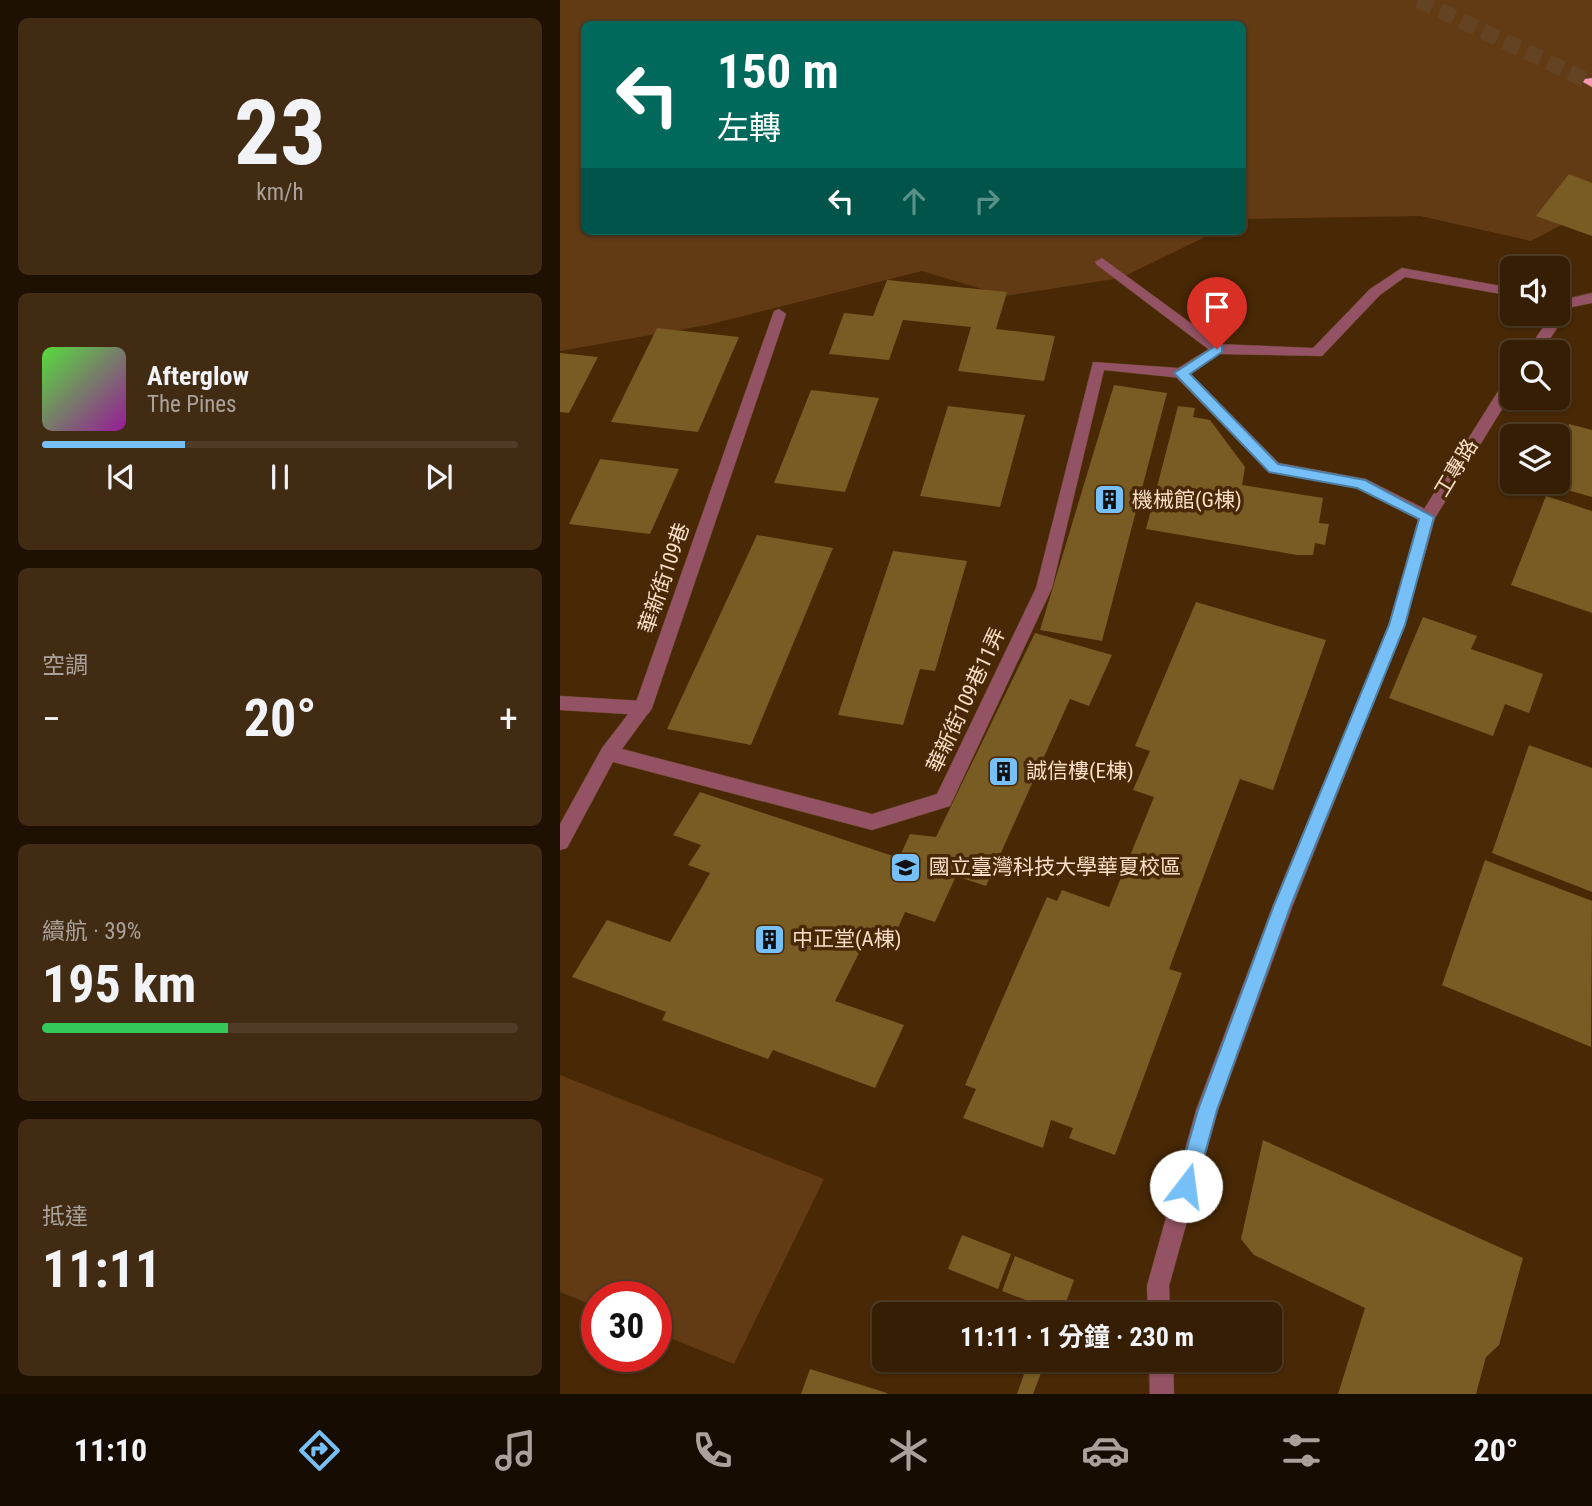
<!DOCTYPE html>
<html lang="zh-TW">
<head>
<meta charset="utf-8">
<style>
	:root { --surface:#361e04; --page:#412b13; --text:#f1f3f6; --muted:#aaa29a; --line:#503c26; --accent:#77c0f7 }
	body { margin:0; font-family:"Roboto Condensed","Noto Sans TC",sans-serif; background:var(--page); color:var(--text); height:100vh; display:flex; flex-direction:column; font-size:26px; white-space:nowrap }
	* { box-sizing:border-box; margin:0 }
	p { font-size:23px; color:var(--muted) }
	.icon { flex:none; width:38px; height:38px; fill:none; stroke:currentColor; stroke-width:2; stroke-linecap:round; stroke-linejoin:round }
	.map { position:relative; flex:1; overflow:hidden }
	.drawer { display:flex; flex-direction:column; gap:18px; padding:18px; background:#1e1002; width:560px }
	.drawer>* { flex:none }
	.guide { position:absolute; left:21px; top:21px; width:665px; height:214px; border-radius:10px; box-shadow:0 2px 5px #0004,0 0 0 2px var(--line); background:#00695c; color:#fff; overflow:hidden }
	.buttons { position:absolute; left:940px; top:256px; display:grid; gap:14px }
	.buttons a { display:grid; place-items:center; width:70px; height:70px; border-radius:10px; background:var(--surface); box-shadow:0 2px 5px #0004,0 0 0 2px var(--line); font-size:35px }
	.speed { position:absolute; left:21px; top:1281px; display:flex; gap:14px; font-size:35px; font-weight:700; text-align:center }
	.speed>* { display:grid; place-content:center; width:91px; height:91px; border-radius:50%; background:var(--surface); box-shadow:0 2px 5px #0004,0 0 0 2px var(--line); line-height:1 }
	.speed .limit { border:10px solid #d22; background:#fff; color:#111 }
	.pin { position:absolute; display:grid; place-items:center; width:60px; height:60px; color:#fff; margin:-72px -30px; border-radius:50% 50% 50% 0; rotate:-45deg; box-shadow:0 0 7px #0007 }
	.pin .icon { rotate:45deg }
	.me { position:absolute; width:77px; margin:-38px; rotate:15deg; stroke-linejoin:round; filter:drop-shadow(0 0 5px #0008) }
	.turn { display:flex; align-items:center; gap:24px; height:147px; padding:0 21px; font-size:32px }
	.turn .icon { width:91px; height:91px; stroke-width:2.5 }
	.turn b { display:block; font-size:49px; line-height:60px }
	.lanes { display:flex; align-items:center; height:66px; padding:0 21px; background:#0003; justify-content:center; gap:35px; direction:ltr }
	.lanes .off { opacity:.35 }
	.big { font-size:52px; font-weight:700; line-height:1.1 }
	.drawer .tile { flex:1; display:flex; flex-direction:column; justify-content:center; gap:10px; min-width:0; padding:0 24px; border-radius:10px; background:var(--page) }
	.drawer .dial { align-items:center; gap:0 }
	.dial b { font-size:91px; line-height:1 }
	.song { display:flex; align-items:center; gap:21px }
	.cover { width:84px; height:84px; border-radius:10px; background:linear-gradient(135deg,hsl(110 70% 55%),hsl(300 70% 35%)) }
	.played { height:7px; border-radius:4px; background:linear-gradient(90deg,var(--accent) 30%,var(--line) 30%) }
	.keys { display:flex; justify-content:space-around; direction:ltr }
	.heat { display:flex; justify-content:space-between; align-items:center; font-size:38px; direction:ltr }
	.charge { height:10px; border-radius:5px; background:linear-gradient(90deg,#34c759 39%,var(--line) 0) }
	.trip { position:absolute; left:312px; top:1302px; width:410px; height:70px; border-radius:10px; background:var(--surface); box-shadow:0 2px 5px #0004,0 0 0 2px var(--line); font-weight:700; line-height:70px; text-align:center }
	.dock { display:flex; height:112px; justify-content:space-around; align-items:center; background:#160c02; color:var(--muted) }
	.dock .icon { width:49px; height:49px }
	.dock .selected { color:var(--accent) }
	.dock b { font-size:32px; color:var(--text) }
	main { display:flex; flex:1; min-height:0 }
	.map>svg:first-child { display:block }
</style>
</head>
<body>
<main>
<section class="drawer">
<div class="tile dial"><b>23</b><p>km/h</p></div>
<div class="tile">
<div class="song"><i class="cover"></i><div><b>Afterglow</b><p>The Pines</p></div></div>
<div class="played"></div>
<div class="keys"><svg class="icon" aria-label="previous" viewBox="0 0 24 24"><path d="M18 5L8 12l10 7zM5 5v14"/></svg><svg class="icon" aria-label="pause" viewBox="0 0 24 24"><path d="M8 5v14M16 5v14"/></svg><svg class="icon" aria-label="next" viewBox="0 0 24 24"><path d="M6 5l10 7-10 7zM19 5v14"/></svg></div>
</div>
<div class="tile"><p>空調</p>
<div class="heat"><a>−</a><b class="big">20°</b><a>+</a></div>
</div>
<div class="tile"><p>續航 · 39%</p><b class="big">195 km</b><div class="charge"></div></div>
<div class="tile"><p>抵達</p><b class="big">11:11</b></div>
</section>
<div class="map">
<svg width="1032" height="1394" viewBox="0 0 1032 1394">
	<rect width="100%" height="100%" fill="#482805"/>
	<path fill="#623b14" d="M0,0H1032V209L971,241L860,216L683,219L682,24H24V231H657L561,278L445,296L362,271L147,325L0,351Z
		M0,1075L264,1179L174,1364L96,1332V1297H37V1307L0,1292Z"/>
	<path fill="#785c23" d="M1009,174L1032,183V236L976,216Z
		M327,280L447,292L436,329L495,336L484,381L398,371L411,327L343,320L329,360L269,354L284,313L313,316Z
		M97,328L179,337L138,432L51,422Z
		M0,353L38,357L9,413L0,412Z
		M554,385L607,393L542,641L480,630Z
		M251,390L319,398L285,492L214,483Z
		M388,406L465,415L440,507L360,496Z
		M618,406L635,408L633,417L650,420L685,467L682,485L763,498L759,523L769,524L765,545L755,543L753,555H737L586,529Z
		M1009,424L1032,430V497L990,485L991,481H998V460Z
		M40,459L119,469L90,534L9,524Z
		M986,496L1032,511V613L951,585Z
		M197,535L273,548L191,745L107,729Z
		M333,551L407,561L375,671L360,669L343,725L278,715Z
		M636,602L766,640L713,790L680,779L609,969L622,973L555,1155L509,1138L513,1128L491,1120L483,1148L403,1118L416,1089L405,1085L487,897L497,901L502,890L549,907L594,797L573,790L590,751L575,746Z
		M863,617L917,636L911,649L983,674L969,713L945,704L933,736L829,698Z
		M475,633L552,655L529,706L510,699L426,886L396,876L375,922L345,912L335,935L312,927L275,1001L344,1025L315,1088L213,1050L208,1059L102,1020L106,1012L12,977L47,920L110,942L150,873L128,865L141,845L113,835L140,792L339,858L350,834L376,837Z
		M969,745L1032,768V892L932,853Z
		M925,860L1032,901L1031,1047L882,985Z
		M703,1140L963,1258L939,1345L926,1357L916,1394H778L805,1308L694,1255L681,1239Z
		M402,1235L451,1254L438,1289L388,1269Z
		M455,1256L514,1280L502,1314L442,1291Z
		M469,1360H486L473,1394H457Z
		M250,1369L327,1393V1394H241Z"/>
	<g fill="none" stroke-linecap="round" stroke-linejoin="round">
		<path stroke="#634322" stroke-width="16" stroke-dasharray="16 8" stroke-linecap="butt" d="M858,0L1030,82"/>
		<defs>
			<path id="service" d="M542,258L662,346V352H652L537,265L535,262Z
				M1032,293V303L1007,308L1000,303L1002,300Z
				M621,368L626,369L719,463L806,479L873,513L875,517L873,521H861L797,488L709,472L616,377V369Z
				M0,696L83,701L89,703L92,708L89,713L83,715L0,710Z"/>
			<path id="minor" d="M842,268L952,288V296L845,277L820,295L762,356L660,354L621,378L544,370L492,588L390,806L312,830L53,762L7,848L0,850V824L42,748L75,705L214,311L219,309L226,314L92,708L62,749L312,814L377,794L476,588L533,362L618,368L657,344L753,348L810,289Z
				M998,296L1012,300L1014,303L981,352H966L993,313H998Z
				M952,376V393L875,518L845,625L733,905L658,1110L609,1286L610,1314H588L587,1286L636,1110L713,905L829,625L859,517L947,377Z
				M589,1360H613L614,1394H590Z"/>
			<path id="motorway" d="M1032,78V87L1023,82L1025,79Z"/>
		</defs>
		<use href="#service" stroke="#644524" stroke-width="1"/>
		<use href="#minor" stroke="#644524" stroke-width="1"/>
		<use href="#motorway" stroke="#644524" stroke-width="2"/>
		<use href="#service" fill="#945365" fill-rule="evenodd"/>
		<use href="#minor" fill="#945365" fill-rule="evenodd"/>
		<use href="#motorway" fill="#f797b1" fill-rule="evenodd"/>
	</g>
	<path fill="#77c0f7" stroke="#4d7da1" stroke-width="2" d="M657,345L662,346V352L630,374L718,464L805,480L874,517L845,625L731,905L657,1110L636,1186L633,1193L626,1196L619,1193L616,1186L638,1110L714,905L829,625L859,519L797,488L709,472L614,373Z"/>
	<defs>
		<symbol id="building-square" viewBox="-11 -11 22 22"><rect x="-9" y="-9" width="18" height="18" rx="4" fill="#77c0f7" stroke="#482805"/><path d="M-4-6H4V6H1V3H-1V6H-4ZM-2.5-4.3h1.7v1.8h-1.7ZM.8-4.3h1.7v1.8H.8ZM-2.5-1h1.7V.8h-1.7ZM.8-1h1.7V.8H.8Z" fill="#111"/></symbol>
		<symbol id="university-square" viewBox="-11 -11 22 22"><rect x="-9" y="-9" width="18" height="18" rx="4" fill="#77c0f7" stroke="#482805"/><path d="M0-5L7-2L0 1L-7-2ZM-4 1L0 2.5L4 1V4Q0 6-4 4Z" fill="#111"/></symbol>
	</defs>
	<g fill-rule="evenodd">
		<use href="#building-square" x="532" y="482" width="35" height="35"/>
		<use href="#building-square" x="426" y="754" width="35" height="35"/>
		<use href="#university-square" x="328" y="850" width="35" height="35"/>
		<use href="#building-square" x="192" y="922" width="35" height="35"/>
	</g>
	<g text-anchor="middle" stroke-width="7" stroke-linejoin="round" paint-order="stroke">
		<g font-size="21" fill="#f9dfc9" stroke="#482805">
			<text transform="translate(896 468) rotate(-59)" y="7">工專路</text>
			<text transform="translate(104 578) rotate(-71)" y="7">華新街109巷</text>
			<text transform="translate(406 700) rotate(-65)" y="7">華新街109巷11弄</text>
		</g>
		<g font-size="21" fill="#f9dfc9" stroke="#482805" text-anchor="start">
			<text x="572" y="507">機械館(G棟)</text>
			<text x="466" y="778">誠信樓(E棟)</text>
			<text x="369" y="874">國立臺灣科技大學華夏校區</text>
			<text x="232" y="946">中正堂(A棟)</text>
		</g>
	</g>
</svg>
<div class="buttons">
<a><svg class="icon" aria-label="sound" viewBox="0 0 24 24"><path d="M4 9h4l5-4v14l-5-4H4zM17 9q2 3 0 6"/></svg></a>
<a><svg class="icon" aria-label="search" viewBox="0 0 24 24"><circle cx="10" cy="10" r="6"/><path d="M15 15l6 6"/></svg></a>
<a><svg class="icon" aria-label="layers" viewBox="0 0 24 24"><path d="M12 4l9 5-9 5-9-5zM3 14l9 5 9-5"/></svg></a>
</div>
<div class="speed"><div class="limit">30</div></div>
<div class="pin" style="left:657px;top:349px;background:#d93025"><svg class="icon" aria-label="arrive" viewBox="0 0 24 24"><path d="M6 21V4h12l-3 4 3 4H6"/></svg></div>
<svg class="me" style="left:626px;top:1186px" viewBox="-20 -20 40 40"><circle r="19" fill="#fff"/><path d="M0-13L10 11 0 6-10 11z" fill="#77c0f7"/></svg>
<div class="trip">11:11 · 1 分鐘 · 230 m</div>
<div class="guide">
<div class="turn"><svg class="icon" aria-label="left" viewBox="0 0 24 24"><path d="M17 20v-9H6M10 6l-5 5 5 5"/></svg><div><b>150 m</b>左轉</div></div>
<div class="lanes"><svg class="icon" aria-label="left" viewBox="0 0 24 24"><path d="M17 20v-9H6M10 6l-5 5 5 5"/></svg><svg class="icon off" aria-label="ahead" viewBox="0 0 24 24"><path d="M12 20V5M6 11l6-6 6 6"/></svg><svg class="icon off" aria-label="right" viewBox="0 0 24 24"><path d="M7 20v-9h11M14 6l5 5-5 5"/></svg></div>
</div>
</div>
</main>
<nav class="dock">
<b>11:10</b>
<svg class="icon selected" aria-label="directions" viewBox="0 0 24 24"><path d="M12 3l9 9-9 9-9-9zM9 14v-3h6M13 9l2 2-2 2"/></svg>
<svg class="icon" aria-label="music" viewBox="0 0 24 24"><path d="M9 18V5l10-2v13"/><circle cx="6" cy="18" r="3"/><circle cx="16" cy="16" r="3"/></svg>
<svg class="icon" aria-label="phone" viewBox="0 0 24 24"><path d="M5 4h4l2 5-3 2q2 4 5 5l2-3 5 2v4C11 20 4 13 5 4z"/></svg>
<svg class="icon" aria-label="climate" viewBox="0 0 24 24"><path d="M12 3v18M4 7l16 10M4 17L20 7"/></svg>
<svg class="icon" aria-label="car" viewBox="0 0 24 24"><path d="M5 17H2v-5l4-1 3-4h7l3 4 3 1v5h-3M9 17h6M6 11h13"/><circle cx="7" cy="17" r="2"/><circle cx="17" cy="17" r="2"/></svg>
<svg class="icon" aria-label="filters" viewBox="0 0 24 24"><path d="M4 7h16M4 17h16"/><circle cx="9" cy="7" r="2"/><circle cx="15" cy="17" r="2"/></svg>
<b>20°</b>
</nav>
</body>
</html>
